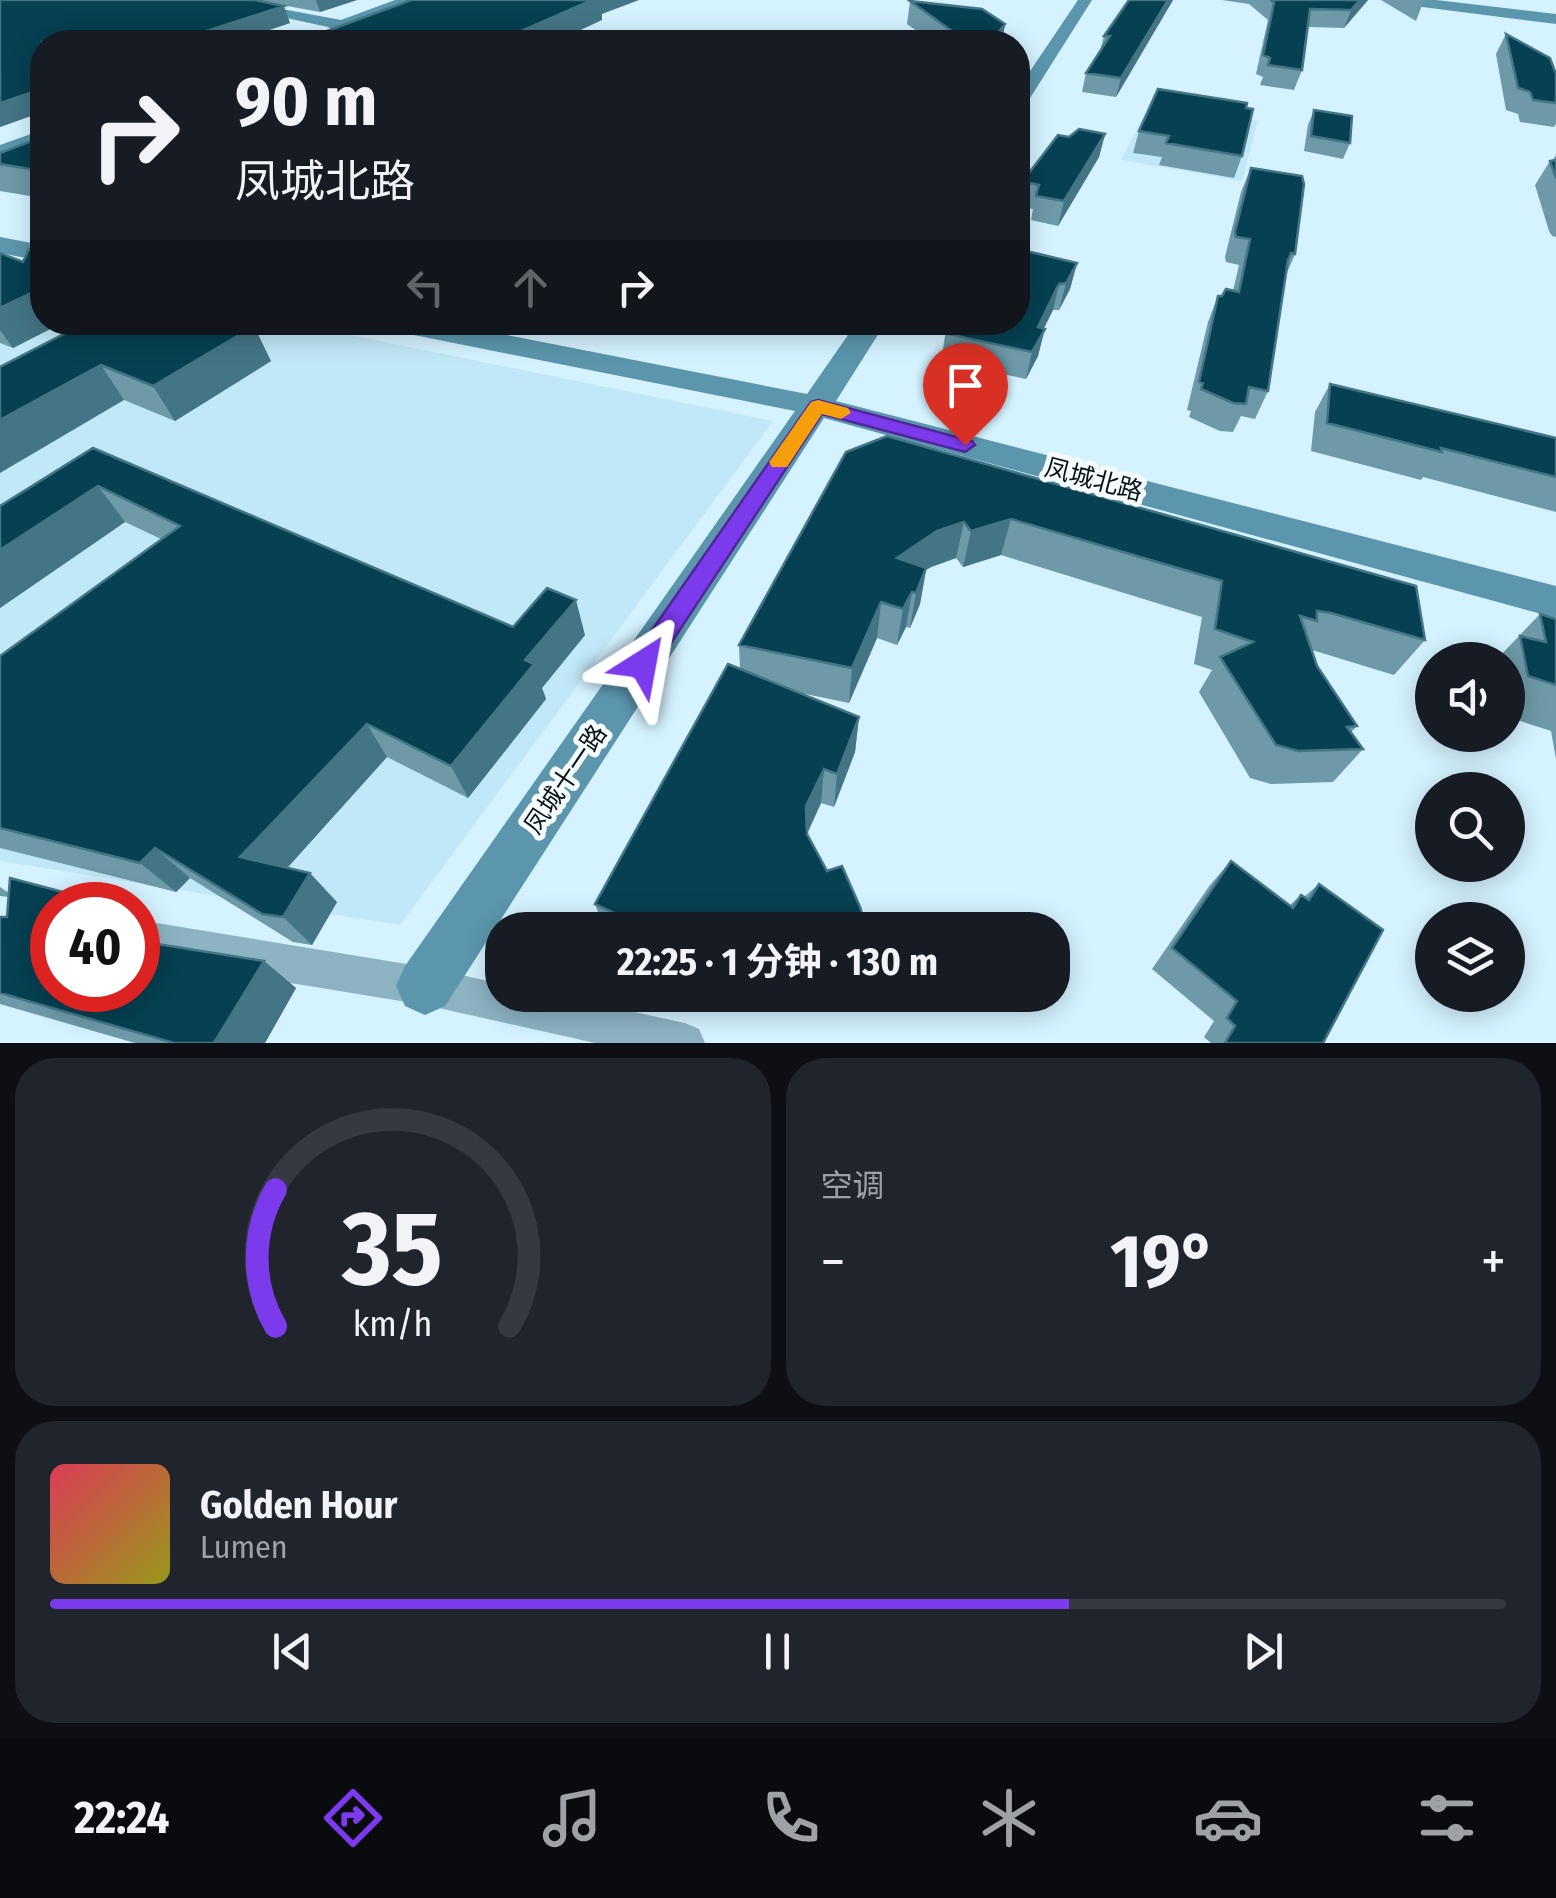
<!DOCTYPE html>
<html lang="zh">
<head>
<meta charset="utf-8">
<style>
	:root { --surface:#171b24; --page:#20242c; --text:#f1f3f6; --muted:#9ea1a6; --line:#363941; --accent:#7c3aed }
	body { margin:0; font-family:"Fira Sans Condensed","Noto Sans SC",sans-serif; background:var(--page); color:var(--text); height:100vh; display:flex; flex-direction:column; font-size:38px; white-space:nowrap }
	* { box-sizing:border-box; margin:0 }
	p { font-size:32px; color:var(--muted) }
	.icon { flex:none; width:55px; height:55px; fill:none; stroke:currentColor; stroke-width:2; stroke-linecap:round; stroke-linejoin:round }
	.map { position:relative; height:1043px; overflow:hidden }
	.panel { display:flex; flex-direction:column; gap:15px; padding:15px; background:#0d0f14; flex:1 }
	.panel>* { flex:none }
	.banner { position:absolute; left:30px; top:30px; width:1000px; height:305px; border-radius:40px; box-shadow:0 5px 25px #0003; background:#171b24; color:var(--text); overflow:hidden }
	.controls { position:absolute; left:1415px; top:642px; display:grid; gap:20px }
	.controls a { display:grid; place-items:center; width:110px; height:110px; border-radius:50%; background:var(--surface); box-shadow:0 5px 25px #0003; font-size:50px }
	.speed { position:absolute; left:30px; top:882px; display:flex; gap:20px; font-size:50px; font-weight:700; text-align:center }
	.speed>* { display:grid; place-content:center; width:130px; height:130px; border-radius:50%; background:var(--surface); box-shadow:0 5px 25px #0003; line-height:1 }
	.speed .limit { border:15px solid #d22; background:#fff; color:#111 }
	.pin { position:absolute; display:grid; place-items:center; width:85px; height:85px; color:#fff; margin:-102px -42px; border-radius:50% 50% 50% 0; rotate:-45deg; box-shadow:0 0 10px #0007 }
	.pin .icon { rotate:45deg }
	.me { position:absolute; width:110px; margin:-55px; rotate:34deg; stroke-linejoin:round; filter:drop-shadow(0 0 8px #0008) }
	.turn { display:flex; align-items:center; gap:35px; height:210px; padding:0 40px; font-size:45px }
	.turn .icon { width:130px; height:130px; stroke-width:2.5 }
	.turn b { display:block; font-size:70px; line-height:85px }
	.lanes { display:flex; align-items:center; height:95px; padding:0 40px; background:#0003; justify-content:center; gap:50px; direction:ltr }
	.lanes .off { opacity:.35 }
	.big { font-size:75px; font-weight:700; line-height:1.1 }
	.panel .tile { flex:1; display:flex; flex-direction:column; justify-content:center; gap:15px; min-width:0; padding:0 35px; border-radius:40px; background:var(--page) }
	.panel .dial { align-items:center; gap:0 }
	.dial svg { height:260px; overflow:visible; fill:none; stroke:var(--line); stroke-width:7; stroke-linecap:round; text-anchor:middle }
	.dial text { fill:var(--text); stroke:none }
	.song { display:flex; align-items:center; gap:30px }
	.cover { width:120px; height:120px; border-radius:15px; background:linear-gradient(135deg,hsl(350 70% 55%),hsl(60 70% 35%)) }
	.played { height:10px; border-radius:5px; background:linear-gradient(90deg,var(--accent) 70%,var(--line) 70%) }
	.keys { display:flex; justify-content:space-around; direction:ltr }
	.heat { display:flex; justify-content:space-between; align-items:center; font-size:55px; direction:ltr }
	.panel .tiles { flex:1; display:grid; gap:15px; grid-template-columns:1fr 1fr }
	.tile:last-child { grid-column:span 2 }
	.trip { position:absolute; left:485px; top:912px; width:585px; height:100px; border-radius:40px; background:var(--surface); box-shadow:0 5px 25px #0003; font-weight:700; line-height:100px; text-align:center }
	.dock { display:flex; height:160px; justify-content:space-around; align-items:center; background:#090b0e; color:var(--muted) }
	.dock .icon { width:70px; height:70px }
	.dock .active { color:var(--accent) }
	.dock b { font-size:45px; color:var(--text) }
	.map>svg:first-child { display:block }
</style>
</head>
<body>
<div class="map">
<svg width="1556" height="1043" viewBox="0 0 1556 1043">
	<rect width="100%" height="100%" fill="#d4f2ff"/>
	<path fill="#c1e8f8" d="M1150,104L1258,121L1242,181L1121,160Z
		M0,263L42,322L291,323L773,421L400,925L0,861Z"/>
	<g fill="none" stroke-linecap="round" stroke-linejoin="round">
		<path fill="#8db3c2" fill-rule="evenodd" d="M138,920L425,967L502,984V995H556L685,1023L699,1029L705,1043H595L425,1005L138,958Z"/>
		<path fill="#5b96ad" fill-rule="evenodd" d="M203,0H234L341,20L395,0H416L360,23L373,29C365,36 336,33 328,27Z
			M1078,0H1092L1025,106L1018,108V89Z
			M1392,0H1436L1556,14V24L1399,4Z
			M42,130V143L0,158V145Z
			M0,237L42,245V261L0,253Z
			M380,322H441L807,394L857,322H886L836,401L1556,586V618L824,418L445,1006L425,1015L405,1006L396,986L405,966L795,411L394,331Z"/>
	</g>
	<path fill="#6d99a8" d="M0,0H357L320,12L265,2L290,23L233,42H42V112L0,127Z
		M1173,0L1116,97L1082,92L1086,73L1100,51L1104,36Z
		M1222,0H1368L1344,28L1308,27L1302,70L1294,90L1260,85L1263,77L1256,74L1268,20L1249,4Z
		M1381,0H1424L1416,21Z
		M910,1L1005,24L1002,42H932L907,24Z
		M1506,34L1556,74V124L1554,127L1520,122L1518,114L1506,110L1496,54Z
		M1158,89L1242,156L1234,178L1159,165L1162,157L1133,153L1139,131Z
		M1314,110L1350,143L1343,159L1304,151L1308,125Z
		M1105,134L1099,157L1058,226L1031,220L1033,209L1021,207L1026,177L1069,137Z
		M42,137V198L0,191V153Z
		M1556,155V237L1552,236L1549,231L1535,185L1550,161H1552Z
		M1251,168L1295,254L1286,275L1268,391L1255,419L1241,416L1233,432L1220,431L1189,417L1191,411L1187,410L1208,322L1218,296H1222L1233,291L1239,265L1226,262L1225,257L1241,192Z
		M0,253L23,262L42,322H64L13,348L0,343Z
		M1077,263L1070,289L1059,310H1053L1044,328L1038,356L1026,379L944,362L945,357L942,356L946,329Z
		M271,361L175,421L124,400L0,367Z
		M1330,384L1556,438V512L1423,477L1421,480L1311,451L1315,412Z
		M93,448L513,627L585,635L542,688L546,699L468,798L387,757L287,868L337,902L312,945L293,942L190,878L176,892L0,848V656L161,539L125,522L0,608V506Z
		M846,452L1425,640L1394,675L1312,650L1317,666L1357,726L1351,732L1363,749L1333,782L1271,784L1250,778L1199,692L1212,670L1194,664L1202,617L1001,555L963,567L956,558L931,567L926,570L920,604L910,628L906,627L897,645L877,638L849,703L796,692L859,717L855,752L834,807L821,803L807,834L827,871L867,930H605L595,904L740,669L739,645Z
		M1540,614L1556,619V759L1551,731L1508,717V660H1496Z
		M1231,861L1290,905L1301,895L1304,897L1319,884L1323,1043H1211L1204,1037L1214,1021L1152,969L1210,885Z
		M0,887L9,893L52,990L264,961L296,988L265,1043H135L0,1004V917H7L9,897L0,896Z"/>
	<path fill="#447586" d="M316,0H357L320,12Z
		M592,0H639L602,14V20L555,42H496Z
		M1168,0H1173L1116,97L1121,78Z
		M1360,0H1368L1344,28L1351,10Z
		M284,6L290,23L233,42H173Z
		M1005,24L1002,42H990Z
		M42,89V112L0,127V103Z
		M1105,134L1099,157L1058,226L1064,201Z
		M1077,263L1070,289L1059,310L1066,283Z
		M1059,284L1053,310L1031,354L1038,327Z
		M42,288V322H64L13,348L0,330V308Z
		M254,326L271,361L175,421L153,386Z
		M1045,329L1038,356L1026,379L1032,352Z
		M101,365L124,400L0,473V420Z
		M98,486L125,522L0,608V550Z
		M1011,519L1001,555L963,567L971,531Z
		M964,522L956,558L931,567L926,570L920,604L910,628L916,593L897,558L937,531Z
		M912,592L906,627L897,645L903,609Z
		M576,600L585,635L542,688L546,699L468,798L451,766L525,660Z
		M881,602L877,638L849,703L852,668Z
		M859,717L855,752L834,807L837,774Z
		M367,724L387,757L271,886L240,857Z
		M824,769L821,803L805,838L806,806Z
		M155,848L190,878L176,892L140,863Z
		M310,873L337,902L312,945L283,917Z
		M264,961L296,988L265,1043H214Z"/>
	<path fill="#064052" stroke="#447586" stroke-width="2.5" d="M0,0H255L284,6L173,42H42V89L0,103Z
		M411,0H592L496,42H297Z
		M1129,0H1168L1121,78L1086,73L1110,36H1104Z
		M1271,0H1360L1351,10L1310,9L1302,70L1268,65L1270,58L1263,55L1274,3Z
		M910,1L982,9L1005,24L990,42H939L952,31Z
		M1506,34L1550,58L1556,74V103L1533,100L1530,92L1518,88Z
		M1158,89L1247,103L1246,108L1253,109L1242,156L1166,143L1169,136L1139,131Z
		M1314,110L1352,116L1350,143L1311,136Z
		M1079,129L1105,134L1064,201L1036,196L1039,185L1026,182V177L1058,135L1069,137Z
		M42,137V171L0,164V153Z
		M1556,160V178L1550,161Z
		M1251,168L1302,176L1304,184L1295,254L1291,253L1288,260L1268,391L1249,387L1246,404L1233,403L1201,389L1203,383L1199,382L1218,296H1222L1226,289L1239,292L1250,239L1236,237L1235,232Z
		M29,249L42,253V288L0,308V253L23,262Z
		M1018,249L1077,263L1066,283L1059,284L1038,327L1045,329L1032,352L948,334L951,330L946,329L950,322H1018Z
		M87,322H243L254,326L153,386L101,365L0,420V367Z
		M1330,384L1556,438V477L1441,448L1442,452L1327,423Z
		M887,436L1416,586L1425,640L1331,613L1317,611V621L1300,616L1317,666L1357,726L1347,727L1363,749L1298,751L1276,745L1220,657L1253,642L1215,629L1222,581L1011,519L971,531L964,522L937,531L897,558L926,568L916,593L912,592L903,609L881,602L852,668L739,645L846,452Z
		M93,448L513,627L547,588L576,600L525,660L534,664L451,766L367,724L240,857L310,873L283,917L262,914L155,848L140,863L0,828V656L180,526L98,486L0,550V506Z
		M1540,614L1556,619V685L1528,676L1520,636L1546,642Z
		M728,664L859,717L837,774L824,769L806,806L807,834L827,871L842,866L860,907L867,930H649L595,904Z
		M1231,861L1293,908L1301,895L1309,900L1319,884L1383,930L1323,1043H1225L1235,1026L1227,1018L1237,1001L1172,948Z
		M10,878L93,900V905H52V990H138V941L264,961L214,1043H174L0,993V917H7Z"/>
	<path fill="#7c3aed" stroke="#51269a" stroke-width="2.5" d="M818,400L972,441L975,445L965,452L822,414L652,672L643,675L634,672L630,664L634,656L811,402Z"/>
	<path fill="#f59e0b" d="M818,400L848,408L851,413L841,419L822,414L787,467H772L769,462L772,458L811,402Z"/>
	<g text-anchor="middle" stroke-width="10" stroke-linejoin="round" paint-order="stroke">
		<g font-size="25" fill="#061115" stroke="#f5fbfd">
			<text transform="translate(1094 479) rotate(15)" y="9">凤城北路</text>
			<text transform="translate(565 779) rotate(-56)" y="9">凤城十一路</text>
		</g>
	</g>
</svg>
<div class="controls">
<a><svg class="icon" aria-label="sound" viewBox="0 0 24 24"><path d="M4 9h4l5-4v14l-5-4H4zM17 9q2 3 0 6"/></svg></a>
<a><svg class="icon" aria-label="search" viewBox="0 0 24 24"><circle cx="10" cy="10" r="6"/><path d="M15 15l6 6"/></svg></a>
<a><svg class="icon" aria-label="layers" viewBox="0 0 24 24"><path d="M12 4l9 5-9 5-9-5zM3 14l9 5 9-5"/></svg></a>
</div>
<div class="speed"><div class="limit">40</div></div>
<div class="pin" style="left:965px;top:445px;background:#d93025"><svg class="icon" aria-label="arrive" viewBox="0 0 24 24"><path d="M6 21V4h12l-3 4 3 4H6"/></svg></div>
<svg class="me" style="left:643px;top:664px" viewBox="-20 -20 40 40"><path d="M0-17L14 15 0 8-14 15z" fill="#7c3aed" stroke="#fff" stroke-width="4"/></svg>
<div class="trip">22:25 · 1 分钟 · 130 m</div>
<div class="banner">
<div class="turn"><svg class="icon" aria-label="right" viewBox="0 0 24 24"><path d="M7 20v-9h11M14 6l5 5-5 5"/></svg><div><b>90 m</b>凤城北路</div></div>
<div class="lanes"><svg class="icon off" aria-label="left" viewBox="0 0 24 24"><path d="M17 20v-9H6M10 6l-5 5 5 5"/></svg><svg class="icon off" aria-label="ahead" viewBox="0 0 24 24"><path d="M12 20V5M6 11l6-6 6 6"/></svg><svg class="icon" aria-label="right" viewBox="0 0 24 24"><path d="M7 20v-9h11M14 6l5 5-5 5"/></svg></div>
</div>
</div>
<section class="panel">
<div class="tiles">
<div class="tile dial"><svg viewBox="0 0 100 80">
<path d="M14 69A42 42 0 1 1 86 69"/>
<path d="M14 69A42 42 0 0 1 14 27" stroke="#7c3aed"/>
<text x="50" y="56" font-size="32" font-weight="700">35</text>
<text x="50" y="72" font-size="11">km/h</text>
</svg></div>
<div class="tile"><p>空调</p>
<div class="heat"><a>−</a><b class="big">19°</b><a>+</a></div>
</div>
<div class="tile">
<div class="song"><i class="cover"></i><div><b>Golden Hour</b><p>Lumen</p></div></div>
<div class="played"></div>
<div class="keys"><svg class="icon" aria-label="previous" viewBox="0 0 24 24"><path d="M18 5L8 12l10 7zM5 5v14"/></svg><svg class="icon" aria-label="pause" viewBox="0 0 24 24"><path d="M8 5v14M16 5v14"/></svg><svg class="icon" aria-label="next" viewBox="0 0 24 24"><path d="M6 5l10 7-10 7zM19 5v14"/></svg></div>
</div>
</div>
</section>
<nav class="dock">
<b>22:24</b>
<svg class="icon active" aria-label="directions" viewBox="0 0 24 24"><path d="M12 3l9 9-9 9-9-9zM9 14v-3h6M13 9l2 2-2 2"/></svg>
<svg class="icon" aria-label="music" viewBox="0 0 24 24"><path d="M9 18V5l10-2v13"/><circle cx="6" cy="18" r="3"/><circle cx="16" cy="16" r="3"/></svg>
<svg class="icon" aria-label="phone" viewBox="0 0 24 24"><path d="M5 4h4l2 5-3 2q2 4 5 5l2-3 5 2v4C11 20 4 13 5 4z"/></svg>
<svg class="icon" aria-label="climate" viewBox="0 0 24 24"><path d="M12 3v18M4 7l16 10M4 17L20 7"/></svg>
<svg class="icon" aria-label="car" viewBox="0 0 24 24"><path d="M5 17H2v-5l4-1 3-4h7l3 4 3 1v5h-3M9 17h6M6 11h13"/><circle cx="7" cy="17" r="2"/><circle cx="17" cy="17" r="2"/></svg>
<svg class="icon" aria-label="filters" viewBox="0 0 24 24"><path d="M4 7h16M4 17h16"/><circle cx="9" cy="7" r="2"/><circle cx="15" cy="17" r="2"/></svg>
</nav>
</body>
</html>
